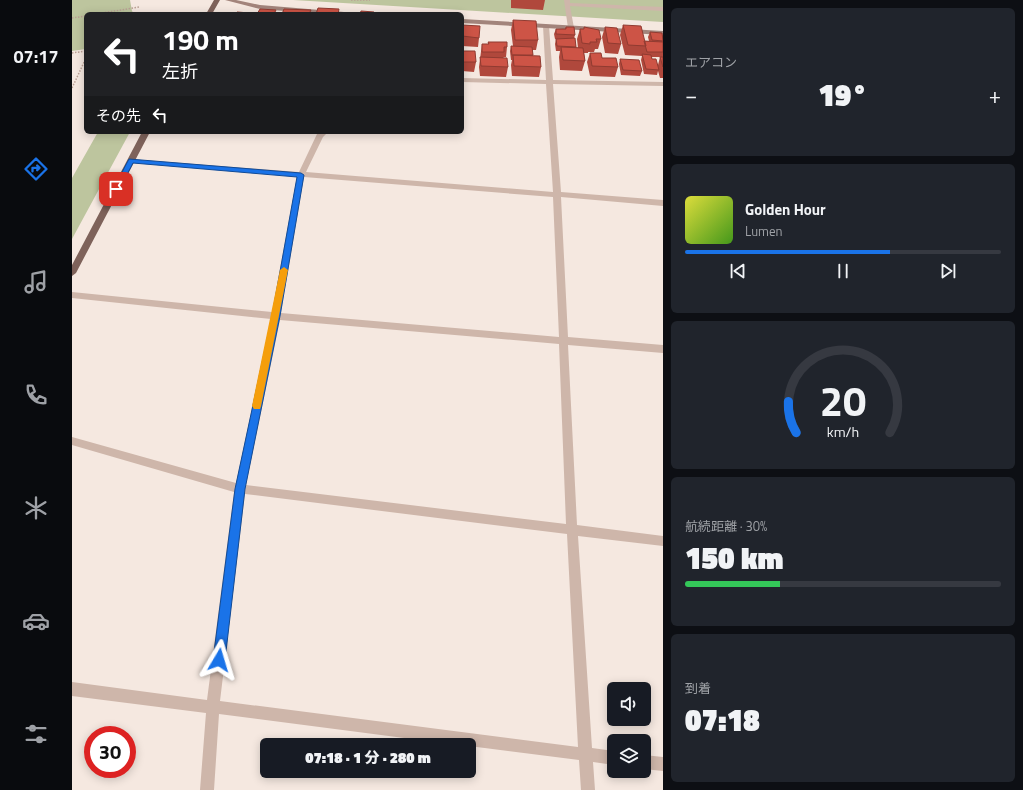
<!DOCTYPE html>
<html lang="ja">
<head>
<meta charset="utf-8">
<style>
	:root { --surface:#171b24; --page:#20242c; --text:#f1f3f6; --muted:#9ea1a6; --line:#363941; --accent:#1a73e8 }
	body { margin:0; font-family:"Titillium Web","Noto Sans JP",sans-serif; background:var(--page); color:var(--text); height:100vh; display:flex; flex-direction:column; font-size:15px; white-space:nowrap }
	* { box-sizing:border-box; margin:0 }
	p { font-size:13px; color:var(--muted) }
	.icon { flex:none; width:22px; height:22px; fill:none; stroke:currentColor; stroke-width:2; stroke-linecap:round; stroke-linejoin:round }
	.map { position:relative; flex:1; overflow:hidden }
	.sheet { display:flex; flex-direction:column; gap:8px; padding:8px; background:#0d0f14; width:360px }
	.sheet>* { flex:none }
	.top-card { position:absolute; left:12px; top:12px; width:380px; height:122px; border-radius:6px; box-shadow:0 2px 10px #0003; background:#202124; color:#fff; overflow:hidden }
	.buttons { position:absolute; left:535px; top:682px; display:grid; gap:8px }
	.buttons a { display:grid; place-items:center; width:44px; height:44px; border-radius:6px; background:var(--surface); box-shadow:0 2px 10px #0003; font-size:20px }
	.speed { position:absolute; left:12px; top:726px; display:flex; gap:8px; font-size:20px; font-weight:700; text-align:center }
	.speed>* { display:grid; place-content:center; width:52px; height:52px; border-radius:50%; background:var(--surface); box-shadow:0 2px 10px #0003; line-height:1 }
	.speed .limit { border:6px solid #d22; background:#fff; color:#111 }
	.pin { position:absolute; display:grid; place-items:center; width:34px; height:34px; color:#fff; margin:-17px; border-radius:8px; box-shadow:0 2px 6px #0006 }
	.me { position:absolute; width:44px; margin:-22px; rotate:7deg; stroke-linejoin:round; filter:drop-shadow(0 0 3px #0008) }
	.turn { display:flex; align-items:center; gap:14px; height:84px; padding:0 12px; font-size:18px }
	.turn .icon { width:52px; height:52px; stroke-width:2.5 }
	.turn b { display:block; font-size:28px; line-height:34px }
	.then { display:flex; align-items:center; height:38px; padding:0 12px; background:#0003; gap:8px; font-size:15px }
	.big { font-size:30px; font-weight:800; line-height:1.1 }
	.sheet .card { flex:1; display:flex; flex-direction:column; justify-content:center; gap:6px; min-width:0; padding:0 14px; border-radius:6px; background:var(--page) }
	.sheet .dial { align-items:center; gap:0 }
	.dial svg { height:104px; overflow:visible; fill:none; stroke:var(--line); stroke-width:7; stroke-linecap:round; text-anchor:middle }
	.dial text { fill:var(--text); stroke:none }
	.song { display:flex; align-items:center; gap:12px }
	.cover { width:48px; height:48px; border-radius:6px; background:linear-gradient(135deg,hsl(60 70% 55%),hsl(100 70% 35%)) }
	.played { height:4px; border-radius:2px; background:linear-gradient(90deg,var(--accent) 65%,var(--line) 65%) }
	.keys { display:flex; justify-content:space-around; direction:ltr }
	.heat { display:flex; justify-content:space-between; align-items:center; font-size:22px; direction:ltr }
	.charge { height:6px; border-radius:3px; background:linear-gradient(90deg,#34c759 30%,var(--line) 0) }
	.trip { position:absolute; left:188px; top:738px; width:216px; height:40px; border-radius:6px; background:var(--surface); box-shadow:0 2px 10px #0003; font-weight:800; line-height:40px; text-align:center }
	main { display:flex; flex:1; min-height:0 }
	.menu { display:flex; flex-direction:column; width:72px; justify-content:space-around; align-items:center; background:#090b0e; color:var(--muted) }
	.menu .icon { width:28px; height:28px }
	.menu .selected { color:var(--accent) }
	.menu b { font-size:18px; color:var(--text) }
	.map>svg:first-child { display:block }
</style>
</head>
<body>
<main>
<nav class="menu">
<b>07:17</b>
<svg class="icon selected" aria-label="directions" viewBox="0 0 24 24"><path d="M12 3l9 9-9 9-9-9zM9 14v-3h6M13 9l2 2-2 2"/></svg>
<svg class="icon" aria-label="music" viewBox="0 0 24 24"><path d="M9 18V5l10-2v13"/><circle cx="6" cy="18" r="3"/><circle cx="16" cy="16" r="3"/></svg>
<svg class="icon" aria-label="phone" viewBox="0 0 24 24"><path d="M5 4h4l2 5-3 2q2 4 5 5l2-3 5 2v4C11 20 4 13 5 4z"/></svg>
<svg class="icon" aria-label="climate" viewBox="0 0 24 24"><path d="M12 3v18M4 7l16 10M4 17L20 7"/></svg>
<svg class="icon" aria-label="car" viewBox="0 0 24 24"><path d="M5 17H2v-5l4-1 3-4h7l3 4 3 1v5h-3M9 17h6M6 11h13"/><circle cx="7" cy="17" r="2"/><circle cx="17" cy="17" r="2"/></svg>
<svg class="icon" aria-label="filters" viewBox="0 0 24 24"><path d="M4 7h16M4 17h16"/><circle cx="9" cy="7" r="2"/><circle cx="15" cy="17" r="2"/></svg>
</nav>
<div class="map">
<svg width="591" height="790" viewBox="0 0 591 790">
	<rect width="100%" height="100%" fill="#f5e8e0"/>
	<path fill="#bdc59e" d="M0,0H58L60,11L62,14H14V49L0,51Z
		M221,0H591V22Z
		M26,132H58L0,239V178Z"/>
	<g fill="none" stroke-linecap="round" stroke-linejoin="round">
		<path stroke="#baa094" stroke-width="1.5" stroke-dasharray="1.5 1.5" stroke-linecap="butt" d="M279,0H298
			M24,14L67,7
			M0,18L14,16
			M0,53L14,51
			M0,88L14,58"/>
		<path fill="#ceb6aa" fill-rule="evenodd" d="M492,0H498V3L591,7V11L498,6L502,28L499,30L496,28Z"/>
		<path fill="#ceb6aa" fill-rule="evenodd" d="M474,24L477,26L481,80L591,82V86L481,84L489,192L591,200V206L489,197L496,337L591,345V353L496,345L505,525L591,536V546L506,536L520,748L542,751V765L521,762L523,790H509L507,760L397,746V745H386L147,714L142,790H128L134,713L0,696V682L135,700L162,492L0,445V437L164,483L199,319L0,298V292L200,312L225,176L59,163L55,161L59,159L227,172L245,134L248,132H256L251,137L234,172L481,192L474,84L390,82V78L474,80L471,26ZM232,177L481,197L487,337L209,313ZM208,320L487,344L494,524L174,485ZM173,494L495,534L506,747L148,701Z
			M572,755L591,757V771L572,769Z"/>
		<path fill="#a2847b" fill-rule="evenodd" d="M153,0H164L188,5L272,12L275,14H250L188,9Z
			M390,19L591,31V35L390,23Z"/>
		<path fill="#7e625a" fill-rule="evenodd" d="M142,0H148L140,14H134Z
			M70,132H78L4,273L0,276V265Z"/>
	</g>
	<path fill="#b0483c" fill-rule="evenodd" d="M439,0H473L471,10L439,8Z
		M441,20L466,40L464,50H460L461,56L469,67L467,77L440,76L439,65L440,60H439L438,51L439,46H441L439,30Z
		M390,25L407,38L406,47L390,46Z
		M551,25L572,41H577L576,37L578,32L591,35V78H588L586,71L585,75L572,74L569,60L570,56L553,55L548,35ZM580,57H588L586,65L580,59Z
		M494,27L503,35L502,38L504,47L506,48L505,39L508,29H512V27L529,39L526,49H523L522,52H516V53H512L513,61L510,71L488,70L487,57L488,51H484L483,44L484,39H483L482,34L484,29H493Z
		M533,27L549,44L546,54L533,53L530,37Z
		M416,42L435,47L434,57H432L431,58L436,67L434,77L408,76L407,67L410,44H416Z
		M390,51L404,62L402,72L390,71Z
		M518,53L530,58L546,67L543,77L518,76L515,62Z
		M548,59L570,71L568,76L549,75L547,64Z"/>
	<path fill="#cd5446" stroke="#903b31" d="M246,8L267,9L266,14H244Z
		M188,9L204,10L202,14H185Z
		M212,9L239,10L237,14H210Z
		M289,11L302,12L301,14H288Z
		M165,12L178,13L177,14H164Z
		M441,20L464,21L466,40H443Z
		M390,25L408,26L407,38L390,36Z
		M551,25L569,26L574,46L556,45Z
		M494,27H502L503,35L484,34V29H494Z
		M512,27L527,30L529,39H524L525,42H518V44L510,43L508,29H512Z
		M533,27L545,28L549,44L536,43Z
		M578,32L590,33L591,41L580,40Z
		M503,38L504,47L485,46L484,39Z
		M572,41L591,42V52H575Z
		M416,42H435V47H432V52H410V44H417Z
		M439,46L460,47L461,55H440Z
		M489,47L511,48L513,61L491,60Z
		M390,51H403L404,62H390Z
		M518,53H529L530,58H544L546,67L520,66Z
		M570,54L579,55L580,59H584L587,70L574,69Z
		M441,55L468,56L469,67L442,66Z
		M408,57L435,58L436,67L409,66Z
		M588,57H591V67Z
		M548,59L567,60L570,71L551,70Z"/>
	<path fill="#1a73e8" stroke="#114b97" d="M57,159L229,173L232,175L208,316L173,489L153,660L151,664L147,666L143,664L141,660L163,489L200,316L225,177L61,163L47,190H42L41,189Z"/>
	<path fill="#f59e0b" d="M212,267L216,270L189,406L188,409H182L180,406L208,270Z"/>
</svg>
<div class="buttons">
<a><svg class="icon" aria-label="sound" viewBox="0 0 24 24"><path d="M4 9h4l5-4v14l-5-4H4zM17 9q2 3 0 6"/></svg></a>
<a><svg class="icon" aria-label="layers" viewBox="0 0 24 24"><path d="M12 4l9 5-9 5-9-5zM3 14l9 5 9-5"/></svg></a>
</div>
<div class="speed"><div class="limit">30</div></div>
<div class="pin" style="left:44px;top:189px;background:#d93025"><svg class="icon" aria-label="arrive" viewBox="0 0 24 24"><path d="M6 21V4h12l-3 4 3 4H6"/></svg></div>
<svg class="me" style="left:147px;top:660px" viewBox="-20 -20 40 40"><path d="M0-17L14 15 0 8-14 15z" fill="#1a73e8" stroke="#fff" stroke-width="4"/></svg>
<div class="trip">07:18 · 1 分 · 280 m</div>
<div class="top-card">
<div class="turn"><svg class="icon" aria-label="left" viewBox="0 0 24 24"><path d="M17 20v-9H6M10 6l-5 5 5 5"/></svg><div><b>190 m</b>左折</div></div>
<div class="then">その先<svg class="icon" aria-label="left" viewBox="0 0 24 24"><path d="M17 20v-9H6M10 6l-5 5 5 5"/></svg></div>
</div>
</div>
<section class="sheet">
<div class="card"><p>エアコン</p>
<div class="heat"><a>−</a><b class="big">19°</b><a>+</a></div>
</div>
<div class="card">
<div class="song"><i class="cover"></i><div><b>Golden Hour</b><p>Lumen</p></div></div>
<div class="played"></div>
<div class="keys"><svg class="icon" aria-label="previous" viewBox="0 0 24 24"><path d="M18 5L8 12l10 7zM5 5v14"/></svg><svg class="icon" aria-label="pause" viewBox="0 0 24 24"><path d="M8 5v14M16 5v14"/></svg><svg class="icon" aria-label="next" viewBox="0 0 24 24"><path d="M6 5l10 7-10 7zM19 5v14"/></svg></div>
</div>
<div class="card dial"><svg viewBox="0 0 100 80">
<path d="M14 69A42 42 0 1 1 86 69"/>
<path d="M14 69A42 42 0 0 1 8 45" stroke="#1a73e8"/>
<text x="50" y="56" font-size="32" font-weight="700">20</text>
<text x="50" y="72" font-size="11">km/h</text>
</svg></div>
<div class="card"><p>航続距離 · 30%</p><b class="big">150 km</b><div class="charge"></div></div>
<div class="card"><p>到着</p><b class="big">07:18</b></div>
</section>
</main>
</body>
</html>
